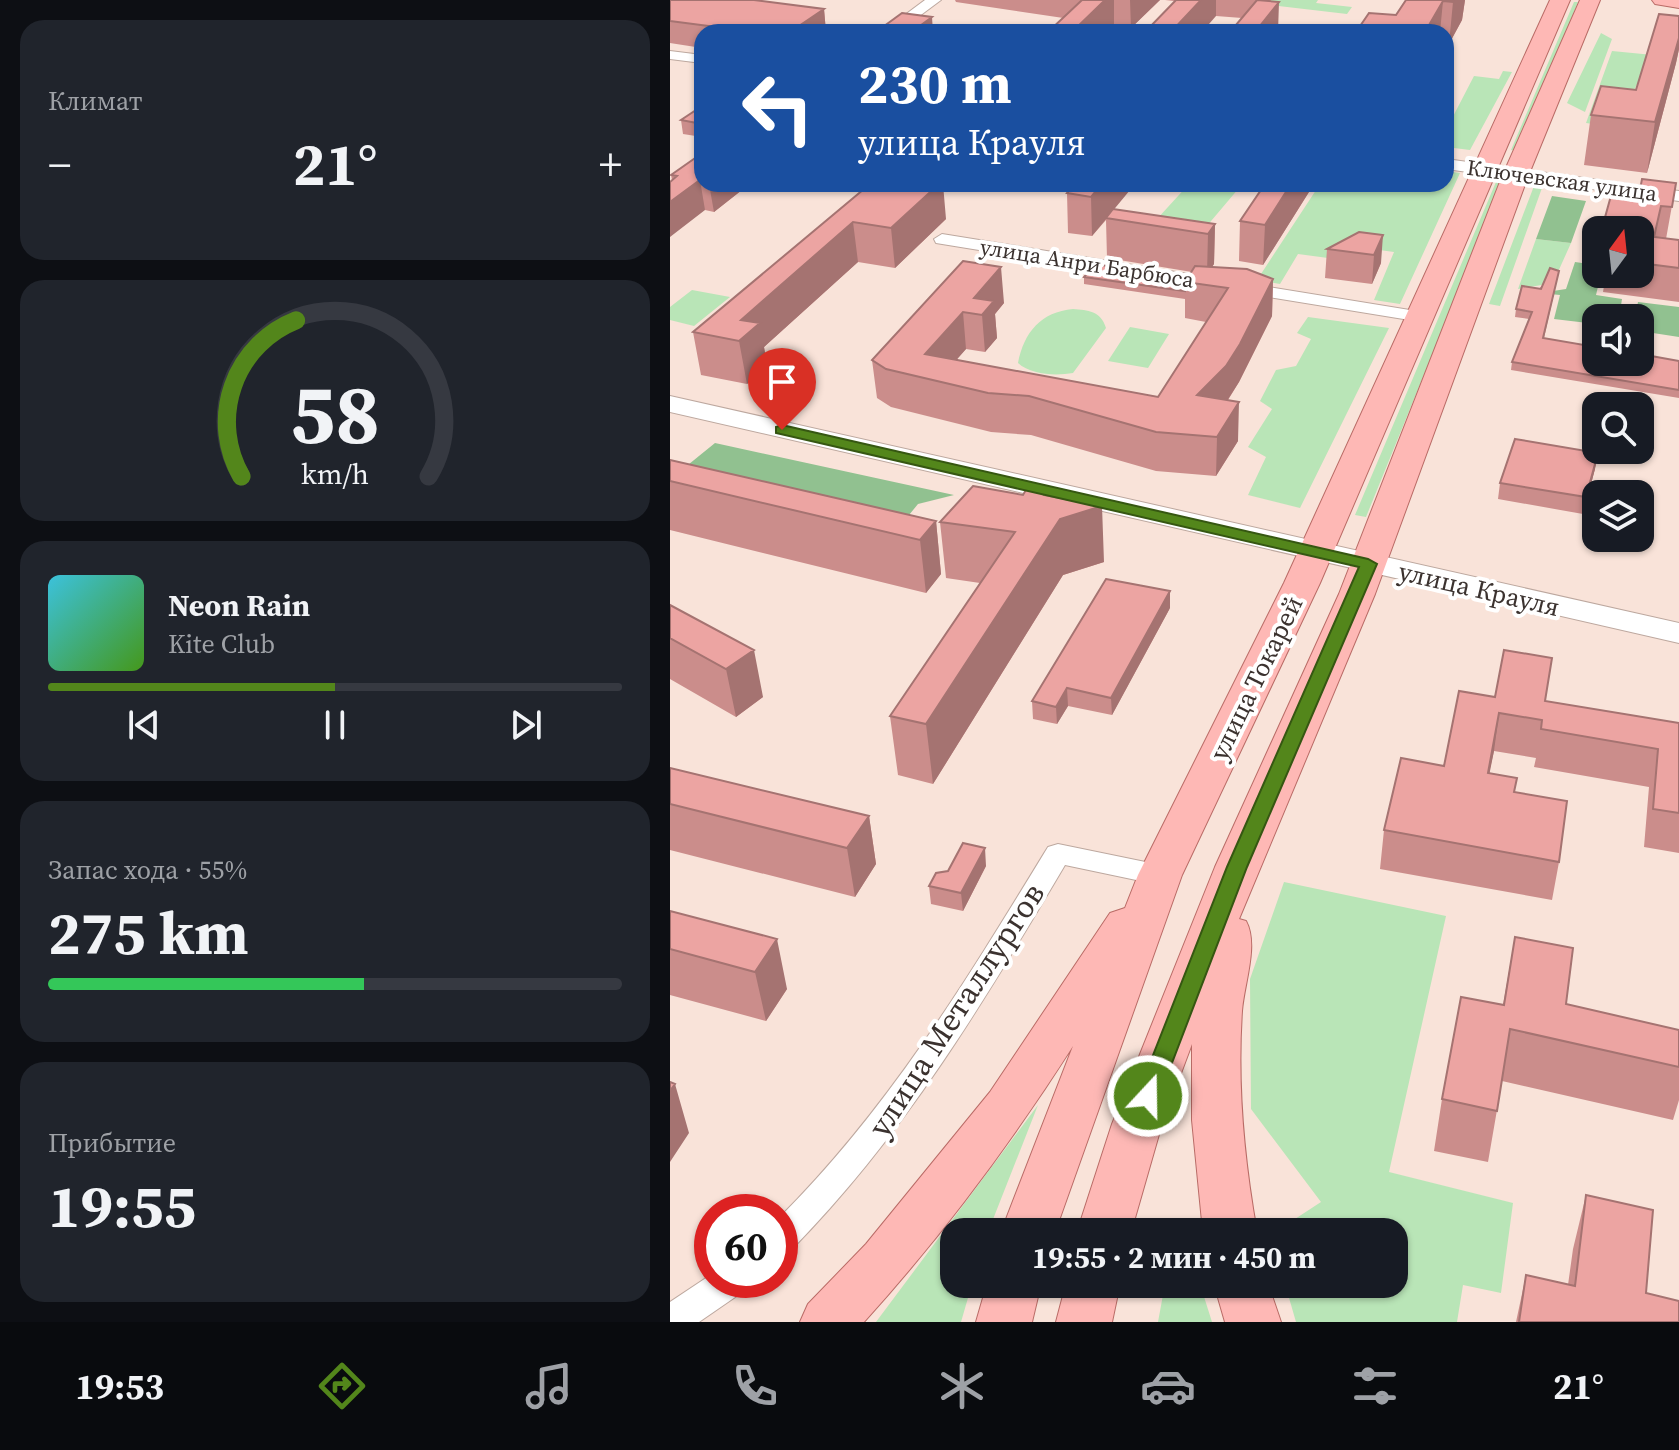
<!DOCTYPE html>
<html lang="ru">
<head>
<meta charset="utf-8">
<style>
	:root { --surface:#171b24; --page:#20242c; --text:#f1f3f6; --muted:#9ea1a6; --line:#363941; --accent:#53861b }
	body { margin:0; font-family:"Source Serif 4",serif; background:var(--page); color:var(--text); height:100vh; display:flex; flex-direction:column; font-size:30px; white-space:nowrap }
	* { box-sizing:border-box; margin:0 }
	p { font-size:26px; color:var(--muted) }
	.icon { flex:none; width:44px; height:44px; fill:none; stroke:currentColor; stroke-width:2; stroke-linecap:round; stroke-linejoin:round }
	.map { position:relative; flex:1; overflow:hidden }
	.drawer { display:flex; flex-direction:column; gap:20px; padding:20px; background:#0d0f14; width:670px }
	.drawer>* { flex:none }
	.banner { position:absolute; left:24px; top:24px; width:760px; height:168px; border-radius:24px; box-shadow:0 2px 6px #0004; background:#1a4fa0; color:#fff; overflow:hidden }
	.needle { width:52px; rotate:15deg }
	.buttons { position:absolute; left:912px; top:216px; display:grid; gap:16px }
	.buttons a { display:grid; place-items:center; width:72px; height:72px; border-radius:16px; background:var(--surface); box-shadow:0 2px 6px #0004; font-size:40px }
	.speed { position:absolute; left:24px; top:1194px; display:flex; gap:16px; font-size:40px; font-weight:700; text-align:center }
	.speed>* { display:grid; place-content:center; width:104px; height:104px; border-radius:50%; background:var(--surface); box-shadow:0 2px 6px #0004; line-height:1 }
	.speed .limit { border:12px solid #d22; background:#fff; color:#111 }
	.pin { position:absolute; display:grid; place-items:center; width:68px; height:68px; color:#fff; margin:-82px -34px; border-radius:50% 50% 50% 0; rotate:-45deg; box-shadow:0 0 8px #0007 }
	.pin .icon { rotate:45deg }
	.me { position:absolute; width:88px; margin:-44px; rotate:21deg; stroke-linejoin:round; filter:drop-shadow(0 0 6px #0008) }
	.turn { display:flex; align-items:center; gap:28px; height:168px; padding:0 32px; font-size:36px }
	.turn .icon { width:104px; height:104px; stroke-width:2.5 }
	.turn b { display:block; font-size:56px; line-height:68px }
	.big { font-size:60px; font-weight:700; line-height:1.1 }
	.drawer .widget { flex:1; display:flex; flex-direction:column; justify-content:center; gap:12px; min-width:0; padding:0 28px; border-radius:24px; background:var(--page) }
	.drawer .dial { align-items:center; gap:0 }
	.dial svg { height:208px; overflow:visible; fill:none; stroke:var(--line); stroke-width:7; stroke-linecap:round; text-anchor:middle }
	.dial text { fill:var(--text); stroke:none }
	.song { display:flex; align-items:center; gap:24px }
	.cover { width:96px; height:96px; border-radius:12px; background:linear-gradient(135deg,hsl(190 70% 55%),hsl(100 70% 35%)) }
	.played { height:8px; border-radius:4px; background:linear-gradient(90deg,var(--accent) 50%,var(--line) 50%) }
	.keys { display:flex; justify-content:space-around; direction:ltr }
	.heat { display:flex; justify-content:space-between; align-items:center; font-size:44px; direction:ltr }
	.charge { height:12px; border-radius:6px; background:linear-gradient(90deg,#34c759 55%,var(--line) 0) }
	.trip { position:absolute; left:270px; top:1218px; width:468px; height:80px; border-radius:24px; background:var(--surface); box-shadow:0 2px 6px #0004; font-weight:700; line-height:80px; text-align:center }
	.dock { display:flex; height:128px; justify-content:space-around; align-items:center; background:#090b0e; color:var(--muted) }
	.dock .icon { width:56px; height:56px }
	.dock .on { color:var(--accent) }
	.dock b { font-size:36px; color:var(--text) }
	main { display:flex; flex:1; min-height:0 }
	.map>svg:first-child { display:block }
</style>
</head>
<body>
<main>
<section class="drawer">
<div class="widget"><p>Климат</p>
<div class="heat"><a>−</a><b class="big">21°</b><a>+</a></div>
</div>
<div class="widget dial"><svg viewBox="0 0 100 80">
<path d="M14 69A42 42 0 1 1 86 69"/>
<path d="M14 69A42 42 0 0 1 35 9" stroke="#53861b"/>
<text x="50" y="56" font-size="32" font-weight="700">58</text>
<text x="50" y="72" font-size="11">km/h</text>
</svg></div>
<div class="widget">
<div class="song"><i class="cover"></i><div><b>Neon Rain</b><p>Kite Club</p></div></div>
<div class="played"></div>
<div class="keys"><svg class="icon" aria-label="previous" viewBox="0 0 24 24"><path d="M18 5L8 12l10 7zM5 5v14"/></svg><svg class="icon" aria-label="pause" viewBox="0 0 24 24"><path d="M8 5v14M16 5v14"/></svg><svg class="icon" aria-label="next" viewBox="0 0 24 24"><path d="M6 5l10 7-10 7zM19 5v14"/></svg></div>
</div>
<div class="widget"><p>Запас хода · 55%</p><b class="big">275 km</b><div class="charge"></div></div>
<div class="widget"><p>Прибытие</p><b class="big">19:55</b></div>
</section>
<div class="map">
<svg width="1009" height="1322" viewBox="0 0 1009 1322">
	<rect width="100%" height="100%" fill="#f9e3d9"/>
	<path fill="#b9e5b7" d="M584,0H648L646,3L682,7L677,14L582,3Z
		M904,2H908L849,151L841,150Z
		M931,33L942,39L915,112L897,103Z
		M942,51L983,55L944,127L916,123Z
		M833,71L842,72L800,150L776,147V130L804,76L829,79Z
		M776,171L790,173L730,304L704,300L724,252L695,248L673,260L628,254L610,284L587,280L650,184H776Z
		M826,182L832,183L696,517L685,515Z
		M519,184L569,188L536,227L487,219Z
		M873,185L830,306L819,304L864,186Z
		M866,239L901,243L883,283L848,289Z
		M22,290L60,297L24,326L0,320V307Z
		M403,309C418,310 431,311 436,328L403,373C386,376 361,375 348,363C354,332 371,312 403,309Z
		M638,317L719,328L630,508L578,495L596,457L578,447L602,409L590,401L606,370L626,366L641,339L627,333Z
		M460,327L499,334L478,368L438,361Z
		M614,882L776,916L719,1172L843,1203L831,1293L793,1285L787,1322H626L615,1284H724V1232H605L651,1202L581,1109L580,979Z
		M368,1105L318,1232H284V1284H302L291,1322H206Z
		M495,1284H530L542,1322H488Z"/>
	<path fill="#91c190" d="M882,196L916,201L901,243L866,239Z
		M905,262L926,265V274H931L926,295L952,299L949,318H926V324L884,319L890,295L870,293L896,289Z
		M968,302L1009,307V337L970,331V318H965Z
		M45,443L284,495L248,504L230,526L8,473Z"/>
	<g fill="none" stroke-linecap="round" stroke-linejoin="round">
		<defs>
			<path id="street" d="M255,0H271L228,32H212Z
				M0,51L32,55V63L0,59Z
				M776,159L1009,191V201L776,169Z
				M272,234L752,312L761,317L752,322L266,243L264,239Z
				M388,844L490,865L500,868L504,875L500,882L490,885L395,865C314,1002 234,1135 122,1249L110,1254V1217C220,1107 298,978 378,847Z
				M42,1274V1280H79L74,1291L29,1322H0V1302Z"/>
			<path id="secondary" d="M0,396L1009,623V643L0,412Z"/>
			<path id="primary" d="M880,0H900L650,583L512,875L385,1232H331L403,1046C341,1143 271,1237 194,1322H130L138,1304L196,1244L320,1092L440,913L455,908L468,875L614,583Z
				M910,0H930L857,179L705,594L569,919L576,921C589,945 574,984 572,1011C567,1086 574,1159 587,1232H533L522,1120V1044L492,1124L461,1232H407L442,1124L545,867L669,594L831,179Z
				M982,0H1009V8L985,4Z
				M317,1284H371L362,1322H306Z
				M396,1284H450L442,1322H386Z
				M544,1284H598L611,1322H555Z"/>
		</defs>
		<use href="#street" stroke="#bda89f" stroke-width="2"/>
		<use href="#secondary" stroke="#bda89f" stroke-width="2"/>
		<use href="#primary" stroke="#b96b66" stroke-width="2"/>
		<use href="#street" fill="#fff" fill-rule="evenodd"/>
		<use href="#secondary" fill="#fff" fill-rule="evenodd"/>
		<use href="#primary" fill="#feb8b5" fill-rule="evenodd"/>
	</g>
	<path fill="#cb8d8b" d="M0,0L154,9L156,32H32V48L0,43Z
		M285,0H490L461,28L286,2Z
		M495,0H601L572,18L546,16L504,1Z
		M736,0H795L792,20L779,44H776V32H686L726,15Z
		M1009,16V49L1006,63L977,173L914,165L921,115L966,90Z
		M32,106V137L13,134L11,120Z
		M32,157V184H77V186L44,212L35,210L2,180L1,175Z
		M1006,183L996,239L1009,240V302L933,292L936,274H970V230H933L934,221L969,195Z
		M200,184L276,219L225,268L188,262L94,347L97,365L77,384L31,375L23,332Z
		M405,184L444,209L545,224L544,264L542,267L603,279L602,316L569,382L558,400L568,441L546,476L486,471L361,435L321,432L221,407L207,398L202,360L293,261L334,303L325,314L327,338L315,352L296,349L286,360L488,397L536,322L515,318V299L414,284V277L516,279L522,272L437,258L436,220L422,236L398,233L397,193Z
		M644,184L593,265L569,261L570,221Z
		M689,232L711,263L702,284L655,278L657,249Z
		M889,271L874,338L1009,361V398L841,370L842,362L859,319L845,317L846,309Z
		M0,460L266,521L271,574L256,593L0,530Z
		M925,469L913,514L828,499L830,483Z
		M376,490L377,496L434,562L393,575L263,784L228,775L220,716L310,583L276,578L270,522L353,495Z
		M0,605L93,697L66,717L0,679Z
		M500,608L442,715L398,706L387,724L363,719L362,701Z
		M825,697L875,701L1009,723V853L974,847L979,787L864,767L866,758L824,751L819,773L845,792L889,862L882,900L710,869L714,830L774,766Z
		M0,768L199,816L206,864L185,897L0,850Z
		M316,866L293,911L261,904L259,886L278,871Z
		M0,911L117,989L96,1021L0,995Z
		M845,937L896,1004L1009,1030V1100L1003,1120L832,1081L818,1162L764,1151L772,1099L833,1005Z
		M916,1195L976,1293L1009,1322H846L856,1275L898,1285L903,1249Z"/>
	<path fill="#a57371" d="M435,0H444V25L438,32H402Z
		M460,0H490L461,28Z
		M531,0H546V16L532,32H501Z
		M784,0H795L792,20L779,44L783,2Z
		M773,1L770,32H755Z
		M609,2L608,32H585Z
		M154,9L156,32H120Z
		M262,17L263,32L247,28Z
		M1009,38V49L1006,63L977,173L985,122Z
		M30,180L35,210L0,237V202Z
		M39,184H77V186L44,212Z
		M269,184H273L276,219L225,268L221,228Z
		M432,184H465L422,236L421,197Z
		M621,184H644L593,265L595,225Z
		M183,222L188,262L94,347L97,365L77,384L69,341L71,320Z
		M545,224L544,264L537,274L538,234Z
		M713,235L711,263L702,284L704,255Z
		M331,267L334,303L325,314L327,338L315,352L312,315L304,298Z
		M603,279L602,316L569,382L555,404L527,395Z
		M293,312L296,349L268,381L255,354Z
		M569,402L568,441L546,476L547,437Z
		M928,453L925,469L913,514L916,497Z
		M376,490L379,536L390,519L432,506L434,562L393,575L263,784L256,724Z
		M266,521L271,574L256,593L250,540Z
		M500,591V608L442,715L441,698Z
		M84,650L93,697L66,717L56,669Z
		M397,688L398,706L387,724L386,707Z
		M829,713L824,751L812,811L818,773Z
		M199,816L206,864L185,897L177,848Z
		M315,848L316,866L293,911L291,893Z
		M107,939L117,989L96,1021L85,972Z
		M5,1084L19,1133L0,1162V1091Z"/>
	<path fill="#eca4a2" stroke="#a57371" stroke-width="2" d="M0,0H84L154,9L120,32H85L0,21Z
		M412,0H435L402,32H378Z
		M506,0H531L501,32H475Z
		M587,0L609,2L585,32H560Z
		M736,0H784L783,2L773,1L755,32H686L699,13L726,15Z
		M232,13L262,17L247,28L276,32H206Z
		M989,14L1009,16V38L985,122L921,115L931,86L966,90Z
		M32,106V124L11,120Z
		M28,156L32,157V181L30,180L0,202V182L7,176L1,175Z
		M972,179L1006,183L1002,207L991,206L984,237L1009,240V268L970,263V230H945L947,223L934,221L942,192L969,195Z
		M200,184H269L221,228L183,222L71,320L90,323L69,341L23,332Z
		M405,184H432L421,197L397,193Z
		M595,184H621L595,225L570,221Z
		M443,209L545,224L538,234L436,218Z
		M689,232L713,235L704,255L657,249Z
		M293,261L331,267L304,298L324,301L312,315L293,312L255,354L488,397L558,288L515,282L525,266L577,269L603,279L570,344L556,366L527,395L569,402L547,437L486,432L359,396L318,393L216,369L202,360Z
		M425,264L516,279L515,282V291L414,277Z
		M880,268L889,271L873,338L926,347V362H970V354L1009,361V390L842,362L862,312L846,309L852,286L871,289Z
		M845,439L928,453L916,497L830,483Z
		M0,460L266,521L250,540L0,481Z
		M303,486L353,495L357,488L376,490L374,495L432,506L390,519L256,724L220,716L345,532L270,522Z
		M436,579L500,591L441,698L397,688L386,707L362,701Z
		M0,605L84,650L56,669L0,638Z
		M834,650L882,658L875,701L1009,723V813L983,809L988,749L871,729L872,720L829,713L818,773L847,778L844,792L897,801L889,862L714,830L731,758L774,766L789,691L825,697Z
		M0,768L199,816L177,848L0,804Z
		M293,843L315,848L291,893L259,886L266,873L278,871Z
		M0,911L107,939L85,972L0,949Z
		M845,937L903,948L896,1004L1009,1030V1067L840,1029L827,1111L772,1099L791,997L834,1005Z
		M0,1082L5,1084L0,1091Z
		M916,1195L983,1210L976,1293L1009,1301V1322H849L856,1275L905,1286Z"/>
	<path fill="#53861b" stroke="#365712" stroke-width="2" d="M112,425L698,559L707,564L577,867L487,1102L478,1105L470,1102L467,1096L557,867L689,567L106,433V427Z"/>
	<g text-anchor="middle" stroke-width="8" stroke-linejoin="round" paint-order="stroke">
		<g font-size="22" fill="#3b322f" stroke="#fff">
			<text transform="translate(892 180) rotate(8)" y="8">Ключевская улица</text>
			<text transform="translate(417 263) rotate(9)" y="8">улица Анри Барбюса</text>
		</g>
		<g font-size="26" fill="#3b322f" stroke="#fff">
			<text transform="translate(809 589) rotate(13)" y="9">улица Крауля</text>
			<text transform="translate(586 678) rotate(-64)" y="9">улица Токарей</text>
		</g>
		<g font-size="32" fill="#3b322f" stroke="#fff">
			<text transform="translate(286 1010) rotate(-57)" y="11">улица Металлургов</text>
		</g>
	</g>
</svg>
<div class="buttons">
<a><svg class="needle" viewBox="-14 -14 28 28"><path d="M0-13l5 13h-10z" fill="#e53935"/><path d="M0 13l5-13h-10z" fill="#9ea1a6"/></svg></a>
<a><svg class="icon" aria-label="sound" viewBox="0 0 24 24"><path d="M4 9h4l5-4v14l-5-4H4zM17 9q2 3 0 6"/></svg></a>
<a><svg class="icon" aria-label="search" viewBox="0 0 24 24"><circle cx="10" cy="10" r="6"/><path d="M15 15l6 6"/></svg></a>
<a><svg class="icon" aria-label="layers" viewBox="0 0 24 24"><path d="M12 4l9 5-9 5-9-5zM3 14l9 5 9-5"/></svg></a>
</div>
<div class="speed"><div class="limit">60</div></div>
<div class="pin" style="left:112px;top:430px;background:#d93025"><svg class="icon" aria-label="arrive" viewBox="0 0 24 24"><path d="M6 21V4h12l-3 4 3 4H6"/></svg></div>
<svg class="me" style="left:478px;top:1096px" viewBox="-20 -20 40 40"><circle r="17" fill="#53861b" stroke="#fff" stroke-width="3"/><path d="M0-11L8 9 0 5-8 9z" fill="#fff"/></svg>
<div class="trip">19:55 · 2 мин · 450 m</div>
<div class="banner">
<div class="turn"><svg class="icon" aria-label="left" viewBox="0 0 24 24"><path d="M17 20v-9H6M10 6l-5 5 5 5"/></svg><div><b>230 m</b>улица Крауля</div></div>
</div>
</div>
</main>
<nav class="dock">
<b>19:53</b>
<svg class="icon on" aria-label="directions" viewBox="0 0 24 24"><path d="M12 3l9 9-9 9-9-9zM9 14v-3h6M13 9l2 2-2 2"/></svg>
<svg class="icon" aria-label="music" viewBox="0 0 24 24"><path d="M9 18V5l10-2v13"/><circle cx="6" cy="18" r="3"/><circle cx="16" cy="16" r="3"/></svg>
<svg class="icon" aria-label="phone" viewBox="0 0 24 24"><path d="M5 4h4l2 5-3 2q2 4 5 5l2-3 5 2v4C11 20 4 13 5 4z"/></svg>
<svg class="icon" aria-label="climate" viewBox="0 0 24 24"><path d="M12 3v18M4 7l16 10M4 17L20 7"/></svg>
<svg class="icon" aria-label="car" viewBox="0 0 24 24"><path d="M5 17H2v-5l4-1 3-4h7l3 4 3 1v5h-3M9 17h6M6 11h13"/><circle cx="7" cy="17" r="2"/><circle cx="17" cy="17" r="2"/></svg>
<svg class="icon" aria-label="filters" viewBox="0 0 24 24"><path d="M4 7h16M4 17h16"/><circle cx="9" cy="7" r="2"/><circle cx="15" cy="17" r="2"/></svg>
<b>21°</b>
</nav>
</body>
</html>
